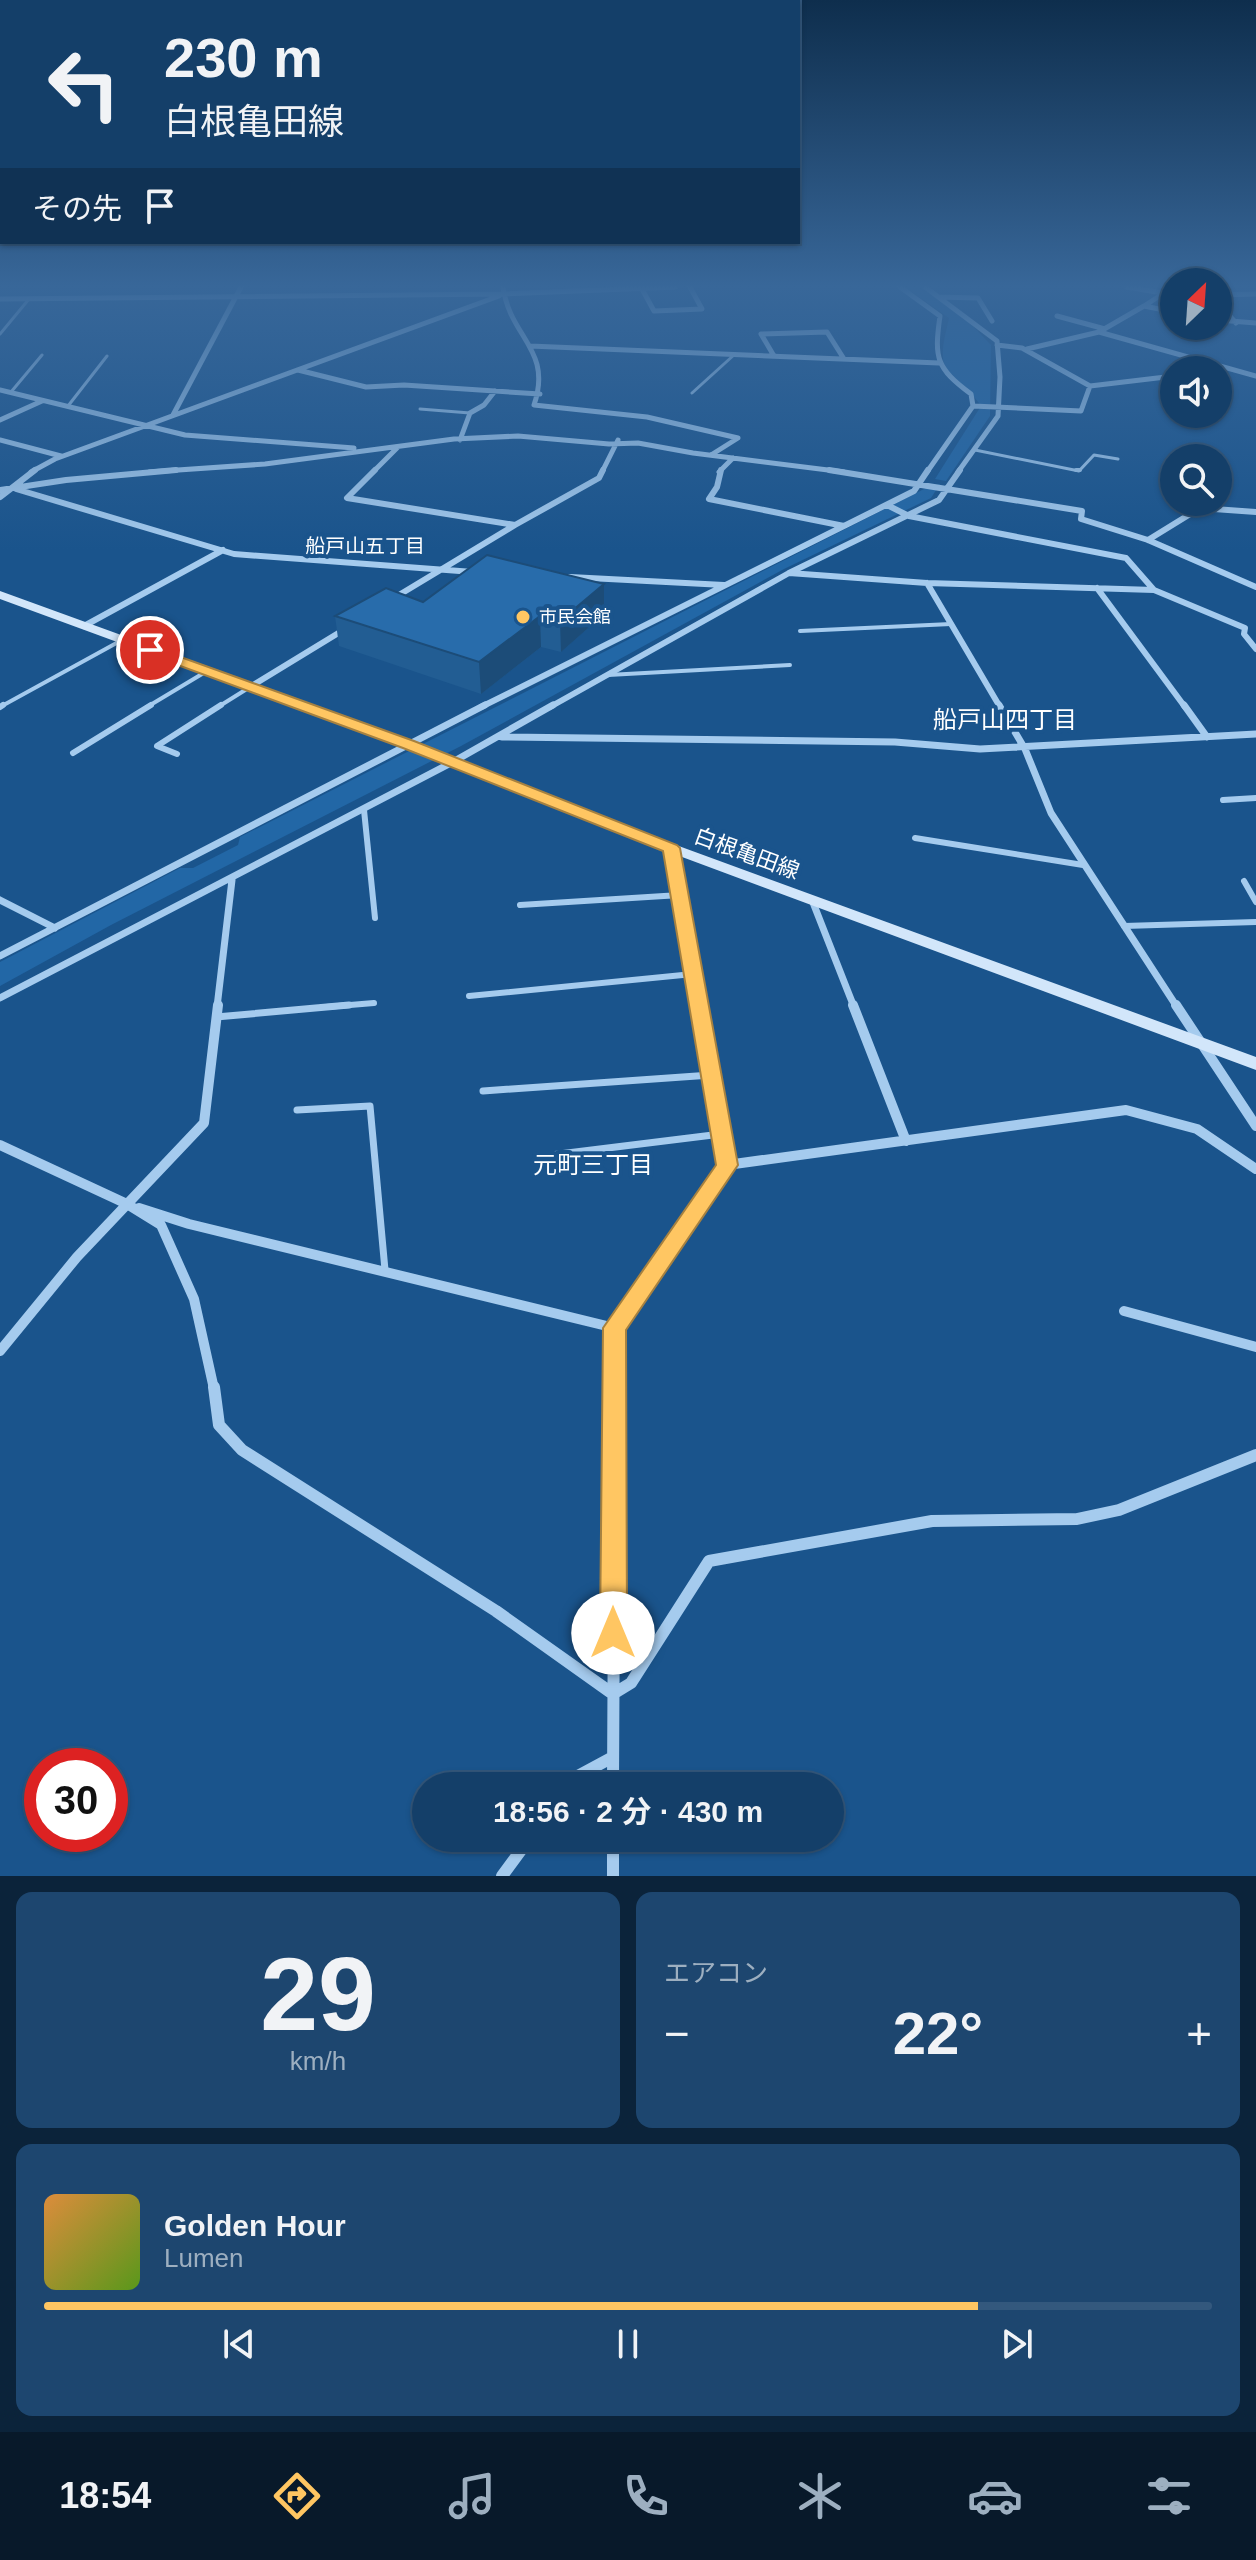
<!DOCTYPE html>
<html lang="ja">
<head>
<meta charset="utf-8">
<style>
	:root { --surface:#143f69; --page:#1d466f; --text:#f1f3f6; --muted:#9dafc0; --line:#33587d; --accent:#ffc662 }
	body { margin:0; font-family:Arial,"Noto Sans JP",sans-serif; background:var(--page); color:var(--text); height:100vh; display:flex; flex-direction:column; font-size:30px; white-space:nowrap }
	* { box-sizing:border-box; margin:0 }
	p { font-size:26px; color:var(--muted) }
	.icon { flex:none; width:44px; height:44px; fill:none; stroke:currentColor; stroke-width:2; stroke-linecap:round; stroke-linejoin:round }
	.map { position:relative; height:1876px; overflow:hidden }
	.side { display:flex; flex-direction:column; gap:16px; padding:16px; background:#0b233a; flex:1 }
	.side>* { flex:none }
	.top-card { position:absolute; left:0px; top:0px; width:800px; height:244px; box-shadow:0 2px 6px #0004,0 0 0 2px var(--line); background:#143f69; color:var(--text); overflow:hidden }
	.needle { width:52px; rotate:25deg }
	.buttons { position:absolute; left:1160px; top:268px; display:grid; gap:16px }
	.buttons a { display:grid; place-items:center; width:72px; height:72px; border-radius:50%; background:var(--surface); box-shadow:0 2px 6px #0004,0 0 0 2px var(--line); font-size:40px }
	.speed { position:absolute; left:24px; top:1748px; display:flex; gap:16px; font-size:40px; font-weight:700; text-align:center }
	.speed>* { display:grid; place-content:center; width:104px; height:104px; border-radius:50%; background:var(--surface); box-shadow:0 2px 6px #0004,0 0 0 2px var(--line); line-height:1 }
	.speed .limit { border:12px solid #d22; background:#fff; color:#111 }
	.pin { position:absolute; display:grid; place-items:center; width:68px; height:68px; color:#fff; margin:-34px; border:4px solid #fff; border-radius:50%; box-shadow:0 2px 8px #0007 }
	.me { position:absolute; width:88px; margin:-44px; rotate:0deg; stroke-linejoin:round; filter:drop-shadow(0 0 6px #0008) }
	.turn { display:flex; align-items:center; gap:28px; height:168px; padding:0 32px; font-size:36px }
	.turn .icon { width:104px; height:104px; stroke-width:2.5 }
	.turn b { display:block; font-size:56px; line-height:68px }
	.then { display:flex; align-items:center; height:76px; padding:0 32px; background:#0003; gap:16px; font-size:30px }
	.big { font-size:60px; font-weight:700; line-height:1.1 }
	.side .card { flex:1; display:flex; flex-direction:column; justify-content:center; gap:12px; min-width:0; padding:0 28px; border-radius:16px; background:var(--page) }
	.side .dial { align-items:center; gap:0 }
	.dial b { font-size:104px; line-height:1 }
	.song { display:flex; align-items:center; gap:24px }
	.cover { width:96px; height:96px; border-radius:12px; background:linear-gradient(135deg,hsl(30 70% 55%),hsl(90 70% 35%)) }
	.played { height:8px; border-radius:4px; background:linear-gradient(90deg,var(--accent) 80%,var(--line) 80%) }
	.keys { display:flex; justify-content:space-around; direction:ltr }
	.heat { display:flex; justify-content:space-between; align-items:center; font-size:44px; direction:ltr }
	.side .tiles { flex:1; display:grid; gap:16px; grid-template-columns:1fr 1fr }
	.card:last-child { grid-column:span 2 }
	.trip { position:absolute; left:412px; top:1772px; width:432px; height:80px; border-radius:40px; background:var(--surface); box-shadow:0 2px 6px #0004,0 0 0 2px var(--line); font-weight:700; line-height:80px; text-align:center }
	.tab-bar { display:flex; height:128px; justify-content:space-around; align-items:center; background:#08192a; color:var(--muted) }
	.tab-bar .icon { width:56px; height:56px }
	.tab-bar .selected { color:var(--accent) }
	.tab-bar b { font-size:36px; color:var(--text) }
	.map>svg:first-child { display:block }
</style>
</head>
<body>
<div class="map">
<svg width="1256" height="1876" viewBox="0 0 1256 1876">
	<rect width="100%" height="100%" fill="#1a548c"/>
	<path fill="#2267a6" d="M905,287C938,287 969,322 991,345L990,416L946,481L935,479L981,406C973,394 965,388 954,379C935,363 945,339 949,318Z
		M940,484L931,498L784,569L461,746L111,925L0,986V962L180,868H193L238,845L240,837L930,486Z"/>
	<g fill="none" stroke-linecap="round" stroke-linejoin="round">
		<path stroke="#a5cbee" stroke-width="3" d="M0,334L29,299
			M11,392L42,355
			M692,393L735,354
			M68,406L107,356
			M420,409L470,413
			M975,450L1079,471L1094,455L1118,459
			M1199,450L1201,458"/>
		<path stroke="#a5cbee" stroke-width="4" d="M1076,470H1080
			M800,631L951,624
			M608,675L790,665
			M0,707L122,640
			M147,707L207,671
			M218,707L250,687"/>
		<path stroke="#a5cbee" stroke-width="6" d="M0,707L3,705
			M73,753L151,705
			M177,754L157,746L221,705
			M1223,800L1256,798
			M364,810L375,918
			M915,838L1083,865
			M1244,881L1256,902
			M520,905L680,895
			M1124,926L1256,922
			M469,996L693,974
			M326,1007L374,1003"/>
		<path stroke="#a5cbee" stroke-width="7" d="M216,1017L349,1005
			M483,1091L711,1075
			M297,1110L370,1106L385,1270
			M543,1156L721,1134"/>
		<path stroke="#a5cbee" stroke-width="5" d="M503,287C510,338 553,349 534,405L647,417L738,438L711,455
			M900,287L940,316C934,358 936,368 971,394L973,406L927,472
			M925,287L997,341L1000,377L998,416L958,472
			M1127,287L1174,295
			M642,289L654,311L702,309L690,287
			M1161,295L1144,306L1174,312
			M1218,295L1256,294
			M939,297L978,298L992,321
			M0,299L503,294L676,287
			M1218,303L1236,323
			M1057,316L1105,329
			M1218,320L1256,323
			M1099,332L1256,376
			M530,346L939,363
			M1027,349L1099,332L1144,306
			M774,356L761,334L827,332L844,359
			M298,370L366,387L404,385L540,394
			M1090,386L1174,376
			M0,390L185,435L354,448
			M973,406L1081,411L1090,386L1022,348L997,345
			M173,415L241,287
			M0,420L42,401
			M0,440L61,456
			M460,440L470,413L484,405L495,391
			M31,472L55,459L499,296
			M149,472L265,464L454,439L518,436L609,444L638,443L693,453L844,472
			M373,472L397,448
			M602,472L618,440
			M719,472L733,458"/>
		<path stroke="#a5cbee" stroke-width="6" d="M375,470L347,498L515,525L394,598
			M721,470L717,487L709,499L844,526
			M829,470L1082,511L1081,519L1148,540L1256,587
			M16,489L234,554L473,572
			M0,490L66,480L176,470
			M0,497L35,470
			M887,505L909,516L1126,558L1154,590L1245,628L1244,634L1256,649
			M515,525L599,478L603,470
			M1148,540L1200,508L1256,512
			M789,573L927,583L1154,590
			M570,577L724,585
			M927,583L1000,707
			M1097,588L1185,707
			M84,626L223,550
			M250,687L345,629
			M481,707L914,491L928,470
			M550,707L789,573L939,500L960,470"/>
		<path stroke="#a5cbee" stroke-width="7" d="M999,705L1025,749L1051,813L1177,1007
			M1184,705L1207,737
			M502,737L895,742L980,749L1256,734
			M671,848L699,1007
			M0,900L55,928
			M812,900L854,1007
			M0,956L485,705
			M0,998L451,763L553,705
			M217,1007L232,880"/>
		<path stroke="#a5cbee" stroke-width="10" d="M853,1005L906,1141
			M1176,1005L1256,1126
			M0,1145L127,1204L161,1225L194,1299L214,1389
			M727,1165L1126,1110L1197,1129L1256,1169
			M139,1208L189,1224L615,1328
			M1124,1311L1256,1347
			M0,1351L77,1257L204,1123L218,1005
			M615,1389V1328L727,1165L699,1005"/>
		<path stroke="#a5cbee" stroke-width="12" d="M214,1387L219,1425L242,1450L496,1611L613,1694
			M613,1694L631,1683L709,1561L932,1521L1077,1519L1119,1510L1256,1455
			M568,1786L574,1778L613,1757
			M613,1786L615,1387
			M613,1838V1876
			M502,1876L530,1838"/>
		<path fill="#d2e6fa" fill-rule="evenodd" d="M0,591L413,741L676,845L1256,1057V1070L666,851L403,747L0,599Z"/>
	</g>
	<path fill="#225d93" d="M604,584V614L561,652L541,647L481,694L339,646L335,616L423,602Z"/>
	<path fill="#1c4c78" d="M604,584V614L561,652L560,621Z
		M540,616L541,647L481,694L479,662Z"/>
	<path fill="#286cab" stroke="#1c4c78" stroke-width="2" d="M487,555L604,584L560,621L540,616L479,662L335,616L386,588L423,602Z"/>
	<linearGradient id="sky" x2="0" y2="1"><stop stop-color="#0e2e4d"/><stop offset="0.52" stop-color="#386799"/><stop offset="1" stop-color="#386799" stop-opacity="0"/></linearGradient>
	<rect width="1256" height="550" fill="url(#sky)"/>
	<path fill="#ffc662" stroke="#a68140" stroke-width="2" d="M150,646L414,741L677,845L680,848L738,1165L626,1330L627,1633L623,1643L613,1647L604,1643L600,1633L603,1328L716,1165L663,851L403,748L145,653V647Z"/>
	<circle fill="#ffc662" stroke="#1a548c" stroke-width="3" cx="523" cy="617" r="8"/>
	<g text-anchor="middle" stroke-width="8" stroke-linejoin="round" paint-order="stroke">
		<g font-size="18" fill="#fff" stroke="#1a548c" text-anchor="start">
			<text x="539" y="623">市民会館</text>
		</g>
		<g font-size="20" fill="#fff" stroke="#1a548c">
			<text x="365" y="553">船戸山五丁目</text>
		</g>
		<g font-size="22" fill="#fff" stroke="#1a548c">
			<text transform="translate(747 853) rotate(20)" y="8">白根亀田線</text>
		</g>
		<g font-size="24" fill="#fff" stroke="#1a548c">
			<text x="1005" y="728">船戸山四丁目</text>
			<text x="593" y="1173">元町三丁目</text>
		</g>
	</g>
</svg>
<div class="buttons">
<a><svg class="needle" viewBox="-14 -14 28 28"><path d="M0-13l5 13h-10z" fill="#e53935"/><path d="M0 13l5-13h-10z" fill="#9dafc0"/></svg></a>
<a><svg class="icon" aria-label="sound" viewBox="0 0 24 24"><path d="M4 9h4l5-4v14l-5-4H4zM17 9q2 3 0 6"/></svg></a>
<a><svg class="icon" aria-label="search" viewBox="0 0 24 24"><circle cx="10" cy="10" r="6"/><path d="M15 15l6 6"/></svg></a>
</div>
<div class="speed"><div class="limit">30</div></div>
<div class="pin" style="left:150px;top:650px;background:#d93025"><svg class="icon" aria-label="arrive" viewBox="0 0 24 24"><path d="M6 21V4h12l-3 4 3 4H6"/></svg></div>
<svg class="me" style="left:613px;top:1633px" viewBox="-20 -20 40 40"><circle r="19" fill="#fff"/><path d="M0-13L10 11 0 6-10 11z" fill="#ffc662"/></svg>
<div class="trip">18:56 · 2 分 · 430 m</div>
<div class="top-card">
<div class="turn"><svg class="icon" aria-label="left" viewBox="0 0 24 24"><path d="M17 20v-9H6M10 6l-5 5 5 5"/></svg><div><b>230 m</b>白根亀田線</div></div>
<div class="then">その先<svg class="icon" aria-label="arrive" viewBox="0 0 24 24"><path d="M6 21V4h12l-3 4 3 4H6"/></svg></div>
</div>
</div>
<section class="side">
<div class="tiles">
<div class="card dial"><b>29</b><p>km/h</p></div>
<div class="card"><p>エアコン</p>
<div class="heat"><a>−</a><b class="big">22°</b><a>+</a></div>
</div>
<div class="card">
<div class="song"><i class="cover"></i><div><b>Golden Hour</b><p>Lumen</p></div></div>
<div class="played"></div>
<div class="keys"><svg class="icon" aria-label="previous" viewBox="0 0 24 24"><path d="M18 5L8 12l10 7zM5 5v14"/></svg><svg class="icon" aria-label="pause" viewBox="0 0 24 24"><path d="M8 5v14M16 5v14"/></svg><svg class="icon" aria-label="next" viewBox="0 0 24 24"><path d="M6 5l10 7-10 7zM19 5v14"/></svg></div>
</div>
</div>
</section>
<nav class="tab-bar">
<b>18:54</b>
<svg class="icon selected" aria-label="directions" viewBox="0 0 24 24"><path d="M12 3l9 9-9 9-9-9zM9 14v-3h6M13 9l2 2-2 2"/></svg>
<svg class="icon" aria-label="music" viewBox="0 0 24 24"><path d="M9 18V5l10-2v13"/><circle cx="6" cy="18" r="3"/><circle cx="16" cy="16" r="3"/></svg>
<svg class="icon" aria-label="phone" viewBox="0 0 24 24"><path d="M5 4h4l2 5-3 2q2 4 5 5l2-3 5 2v4C11 20 4 13 5 4z"/></svg>
<svg class="icon" aria-label="climate" viewBox="0 0 24 24"><path d="M12 3v18M4 7l16 10M4 17L20 7"/></svg>
<svg class="icon" aria-label="car" viewBox="0 0 24 24"><path d="M5 17H2v-5l4-1 3-4h7l3 4 3 1v5h-3M9 17h6M6 11h13"/><circle cx="7" cy="17" r="2"/><circle cx="17" cy="17" r="2"/></svg>
<svg class="icon" aria-label="filters" viewBox="0 0 24 24"><path d="M4 7h16M4 17h16"/><circle cx="9" cy="7" r="2"/><circle cx="15" cy="17" r="2"/></svg>
</nav>
</body>
</html>
